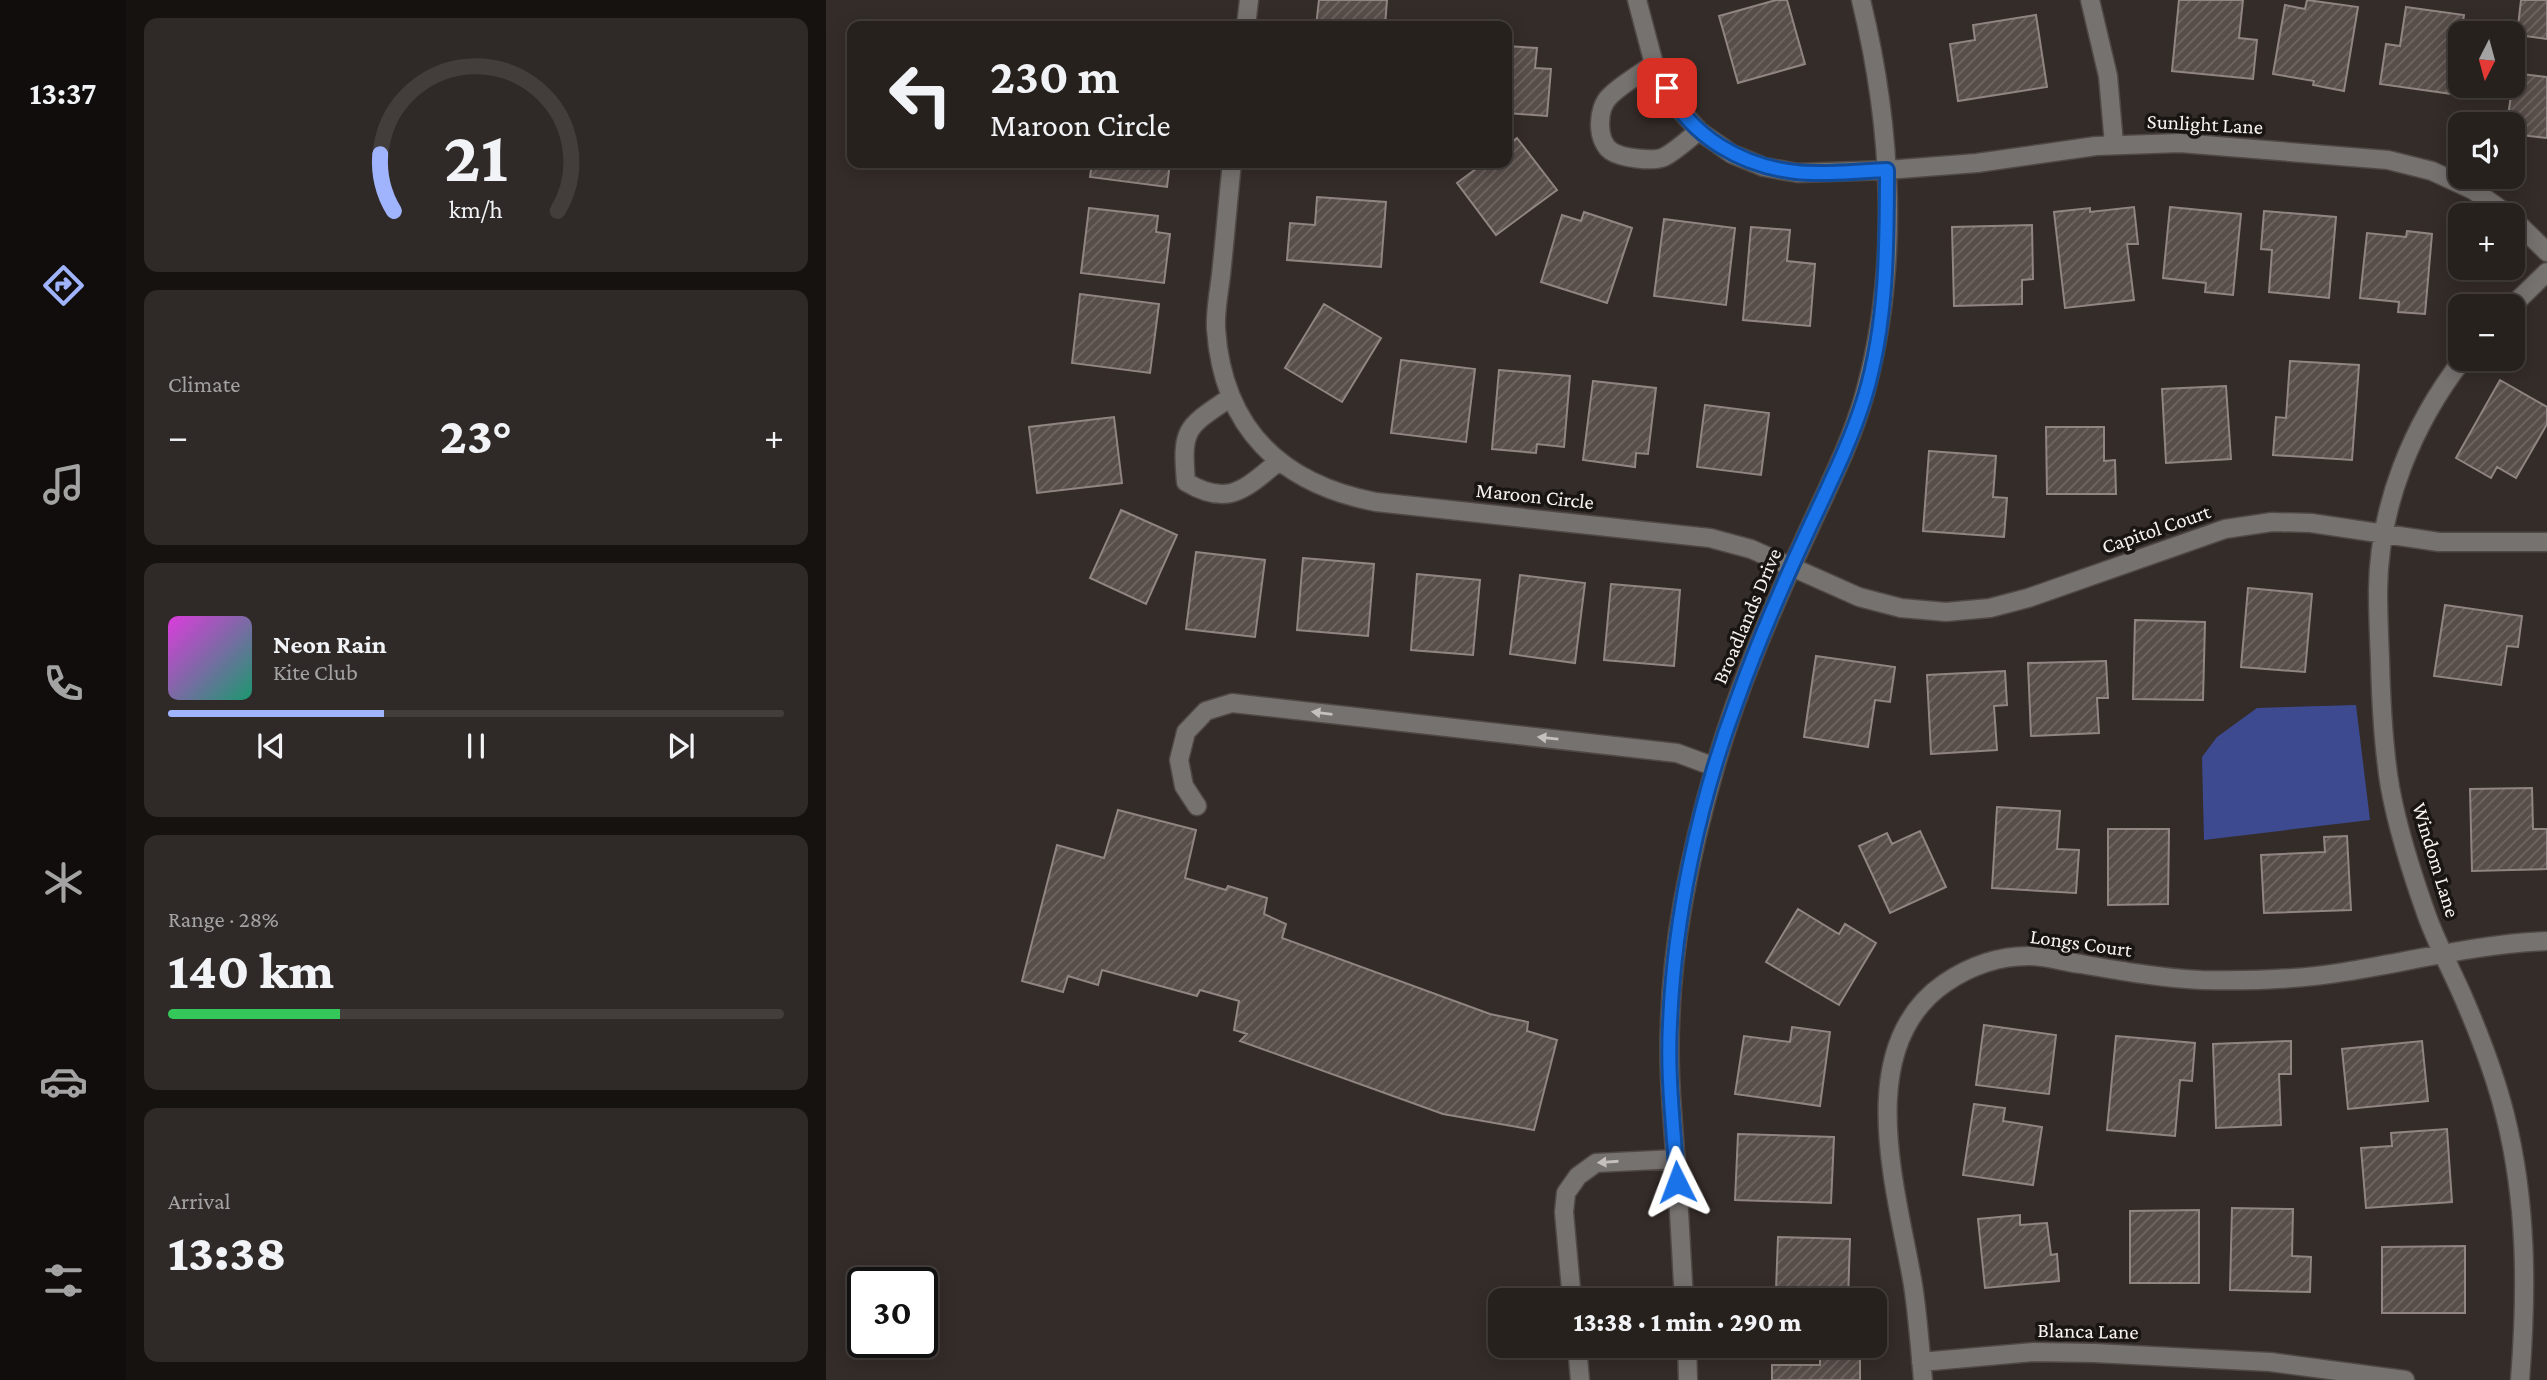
<!DOCTYPE html>
<html lang="en">
<head>
<meta charset="utf-8">
<style>
	:root { --surface:#27211e; --page:#2f2927; --text:#f1f3f6; --muted:#a4a3a4; --line:#433e3c; --accent:#a0b3fd }
	body { margin:0; font-family:"Crimson Pro",serif; background:var(--page); color:var(--text); height:100vh; display:flex; flex-direction:column; font-size:26px; white-space:nowrap }
	* { box-sizing:border-box; margin:0 }
	p { font-size:23px; color:var(--muted) }
	.icon { flex:none; width:38px; height:38px; fill:none; stroke:currentColor; stroke-width:2; stroke-linecap:round; stroke-linejoin:round }
	.map { position:relative; flex:1; overflow:hidden }
	.side { display:flex; flex-direction:column; gap:18px; padding:18px; background:#151210; width:700px }
	.side>* { flex:none }
	.top-card { position:absolute; left:21px; top:21px; width:665px; height:147px; border-radius:14px; box-shadow:0 4px 18px #0003,0 0 0 2px var(--line); background:#27211e; color:var(--text); overflow:hidden }
	.needle { width:46px; rotate:186deg }
	.buttons { position:absolute; left:1622px; top:21px; display:grid; gap:14px }
	.buttons a { display:grid; place-items:center; width:77px; height:77px; border-radius:14px; background:var(--surface); box-shadow:0 4px 18px #0003,0 0 0 2px var(--line); font-size:35px }
	.speed { position:absolute; left:21px; top:1267px; display:flex; gap:14px; font-size:35px; font-weight:700; text-align:center }
	.speed>* { display:grid; place-content:center; width:91px; height:91px; border-radius:50%; background:var(--surface); box-shadow:0 4px 18px #0003,0 0 0 2px var(--line); line-height:1 }
	.speed .limit { border:4px solid #111; border-radius:10px; background:#fff; color:#111 }
	.pin { position:absolute; display:grid; place-items:center; width:60px; height:60px; color:#fff; margin:-30px; border-radius:14px; box-shadow:0 4px 10px #0006 }
	.me { position:absolute; width:77px; margin:-38px; rotate:357deg; stroke-linejoin:round; filter:drop-shadow(0 0 5px #0008) }
	.turn { display:flex; align-items:center; gap:24px; height:147px; padding:0 28px; font-size:32px }
	.turn .icon { width:91px; height:91px; stroke-width:2.5 }
	.turn b { display:block; font-size:49px; line-height:60px }
	.big { font-size:52px; font-weight:800; line-height:1.1 }
	.side .tile { flex:1; display:flex; flex-direction:column; justify-content:center; gap:10px; min-width:0; padding:0 24px; border-radius:14px; background:var(--page) }
	.side .dial { align-items:center; gap:0 }
	.dial svg { height:182px; overflow:visible; fill:none; stroke:var(--line); stroke-width:7; stroke-linecap:round; text-anchor:middle }
	.dial text { fill:var(--text); stroke:none }
	.song { display:flex; align-items:center; gap:21px }
	.cover { width:84px; height:84px; border-radius:10px; background:linear-gradient(135deg,hsl(300 70% 55%),hsl(160 70% 35%)) }
	.played { height:7px; border-radius:4px; background:linear-gradient(90deg,var(--accent) 35%,var(--line) 35%) }
	.keys { display:flex; justify-content:space-around; direction:ltr }
	.heat { display:flex; justify-content:space-between; align-items:center; font-size:38px; direction:ltr }
	.charge { height:10px; border-radius:5px; background:linear-gradient(90deg,#34c759 28%,var(--line) 0) }
	.trip { position:absolute; left:662px; top:1288px; width:399px; height:70px; border-radius:14px; background:var(--surface); box-shadow:0 4px 18px #0003,0 0 0 2px var(--line); font-weight:800; line-height:70px; text-align:center }
	main { display:flex; flex:1; min-height:0 }
	.tabs { display:flex; flex-direction:column; width:126px; justify-content:space-around; align-items:center; background:#100d0c; color:var(--muted) }
	.tabs .icon { width:49px; height:49px }
	.tabs .selected { color:var(--accent) }
	.tabs b { font-size:32px; color:var(--text) }
	.map>svg:first-child { display:block }
</style>
</head>
<body>
<main>
<nav class="tabs">
<b>13:37</b>
<svg class="icon selected" aria-label="directions" viewBox="0 0 24 24"><path d="M12 3l9 9-9 9-9-9zM9 14v-3h6M13 9l2 2-2 2"/></svg>
<svg class="icon" aria-label="music" viewBox="0 0 24 24"><path d="M9 18V5l10-2v13"/><circle cx="6" cy="18" r="3"/><circle cx="16" cy="16" r="3"/></svg>
<svg class="icon" aria-label="phone" viewBox="0 0 24 24"><path d="M5 4h4l2 5-3 2q2 4 5 5l2-3 5 2v4C11 20 4 13 5 4z"/></svg>
<svg class="icon" aria-label="climate" viewBox="0 0 24 24"><path d="M12 3v18M4 7l16 10M4 17L20 7"/></svg>
<svg class="icon" aria-label="car" viewBox="0 0 24 24"><path d="M5 17H2v-5l4-1 3-4h7l3 4 3 1v5h-3M9 17h6M6 11h13"/><circle cx="7" cy="17" r="2"/><circle cx="17" cy="17" r="2"/></svg>
<svg class="icon" aria-label="filters" viewBox="0 0 24 24"><path d="M4 7h16M4 17h16"/><circle cx="9" cy="7" r="2"/><circle cx="15" cy="17" r="2"/></svg>
</nav>
<section class="side">
<div class="tile dial"><svg viewBox="0 0 100 80">
<path d="M14 69A42 42 0 1 1 86 69"/>
<path d="M14 69A42 42 0 0 1 8 44" stroke="#a0b3fd"/>
<text x="50" y="56" font-size="32" font-weight="700">21</text>
<text x="50" y="72" font-size="11">km/h</text>
</svg></div>
<div class="tile"><p>Climate</p>
<div class="heat"><a>−</a><b class="big">23°</b><a>+</a></div>
</div>
<div class="tile">
<div class="song"><i class="cover"></i><div><b>Neon Rain</b><p>Kite Club</p></div></div>
<div class="played"></div>
<div class="keys"><svg class="icon" aria-label="previous" viewBox="0 0 24 24"><path d="M18 5L8 12l10 7zM5 5v14"/></svg><svg class="icon" aria-label="pause" viewBox="0 0 24 24"><path d="M8 5v14M16 5v14"/></svg><svg class="icon" aria-label="next" viewBox="0 0 24 24"><path d="M6 5l10 7-10 7zM19 5v14"/></svg></div>
</div>
<div class="tile"><p>Range · 28%</p><b class="big">140 km</b><div class="charge"></div></div>
<div class="tile"><p>Arrival</p><b class="big">13:38</b></div>
</section>
<div class="map">
<svg width="1721" height="1380" viewBox="0 0 1721 1380">
	<defs>
		<pattern id="building-hatch" width="6" height="6" patternUnits="userSpaceOnUse" patternTransform="scale(1.75)"><rect width="6" height="6" fill="#574d49"/><path d="M-1 1l2-2M0 6l6-6M5 7l2-2" fill="none" stroke="#706764"/></pattern>
	</defs>
	<rect width="100%" height="100%" fill="#342c28"/>
	<path fill="#3d4a90" d="M1530,705L1544,820L1378,840L1376,757L1391,737L1431,708Z"/>
	<path fill="url(#building-hatch)" stroke="#908581" stroke-width="2" d="M493,0H561L559,26H490Z
		M950,0H961L979,64L912,83L893,16Z
		M1353,0H1417L1413,38L1431,40L1427,79L1346,71Z
		M1481,0L1532,7L1518,91L1487,85L1488,81L1447,74L1459,5L1479,9Z
		M1695,0H1721V39L1691,35Z
		M1580,7L1638,15L1626,94L1554,84L1560,44L1574,46Z
		M1210,15L1221,87L1132,101L1124,44L1149,40L1147,25Z
		M283,20L355,26H283Z
		M681,46L711,48L709,68L725,69L721,116L681,113Z
		M1688,73L1721,77V138L1687,134V124H1681Z
		M691,138L731,190L670,235L631,183L658,163H681V146Z
		M266,163H344L341,187L264,177Z
		M491,197L560,202L555,267L461,260L464,223L489,225Z
		M1308,207L1312,244H1301L1308,300L1239,308L1228,212L1264,208V212Z
		M1344,207L1415,214L1407,295L1379,292L1380,283L1337,278Z
		M263,208L332,216L330,232L344,234L338,283L255,273Z
		M1438,211L1510,217L1503,298L1443,292L1446,250L1435,249Z
		M758,212L806,228L781,303L715,282L736,215L755,221Z
		M838,219L909,228L900,305L828,296Z
		M1206,225L1207,279L1196,280V304L1128,306L1126,227Z
		M925,227L964,230L961,261L989,264L984,326L917,320Z
		M1581,231L1606,234L1599,314L1572,312L1573,302L1534,298L1541,233L1580,237Z
		M254,294L333,304L324,373L246,363Z
		M498,304L555,338L516,402L459,368Z
		M575,360L649,369L640,442L565,433Z
		M1464,361L1533,365L1526,460L1447,455L1450,417L1460,418Z
		M673,370L744,376L738,447L711,444L710,453L666,449Z
		M1674,380L1721,407V424L1690,478L1671,467L1665,478L1630,458Z
		M767,381L830,388L822,454L810,453L809,467L757,460Z
		M1400,386L1405,459L1340,463L1336,389Z
		M879,405L943,413L935,475L871,467Z
		M288,417L296,483L211,493L203,427Z
		M1220,427H1278V461L1289,460L1290,494H1221Z
		M1103,451L1170,456L1167,497L1181,498L1178,537L1097,531Z
		M295,510L351,535L320,604L264,578Z
		M370,552L439,560L429,637L360,629Z
		M477,558L548,564L542,636L471,630Z
		M591,574L654,580L647,655L585,650Z
		M694,575L759,583L749,663L684,654Z
		M785,584L854,590L848,666L778,660Z
		M1422,588L1486,594L1479,672L1415,667Z
		M1619,605L1696,616L1692,647L1681,646L1675,685L1608,676Z
		M1309,620L1379,622L1377,700L1307,699Z
		M990,656L1069,667L1064,702L1049,700L1042,747L978,737Z
		M1280,661L1282,698H1271L1273,733L1205,736L1202,663Z
		M1179,671L1181,705L1168,706L1171,750L1105,754L1101,675Z
		M1706,788L1707,829H1721V869L1646,871L1644,789Z
		M1171,807L1234,811L1231,849L1253,850L1250,893L1166,888Z
		M292,810L370,830L359,878L400,890L402,886L441,898L438,914L460,924L456,938L664,1014L702,1022L701,1031L731,1040L708,1130L617,1114L414,1041L421,1034L408,1030L413,1001L374,990L371,996L276,970L272,985L242,976L237,992L196,981L231,845L278,858Z
		M1282,829H1343L1342,904L1282,905Z
		M1094,831L1120,887L1064,913L1033,846L1061,833L1066,844Z
		M1521,836L1525,910L1438,913L1435,855L1499,852L1498,837Z
		M972,909L1013,934L1019,924L1050,943L1013,1005L940,962Z
		M1158,1025L1230,1035L1223,1094L1150,1085Z
		M966,1027L1004,1032L994,1106L909,1094L918,1036L964,1042Z
		M1290,1036L1369,1043L1366,1081L1354,1080L1349,1136L1281,1130Z
		M1465,1041V1074H1453L1455,1125L1390,1128L1387,1044Z
		M1596,1041L1602,1101L1522,1109L1516,1049Z
		M1148,1104L1179,1108L1177,1121L1216,1127L1207,1185L1137,1175Z
		M1621,1129L1626,1202L1540,1208L1535,1148L1566,1146L1565,1133Z
		M912,1134L1008,1137L1005,1203L909,1200Z
		M1406,1208L1467,1209L1466,1256L1485,1257L1484,1292L1404,1290Z
		M1373,1210V1283H1304V1211Z
		M1194,1215V1225L1221,1223L1225,1255L1231,1254L1233,1281L1159,1288L1152,1219Z
		M952,1237L1024,1239L1022,1300H937L938,1290H950Z
		M1639,1246V1313H1556V1247Z
		M994,1353H1034V1380H946V1365H994Z"/>
	<g fill="none" stroke-linecap="round" stroke-linejoin="round">
		<defs>
			<path id="minor" d="M811,0L828,64L848,103L873,131L906,154L938,167L972,173L1061,170L1151,163L1270,146L1354,143L1562,160L1606,171L1647,190L1683,215
				M1264,0L1282,76L1288,144
				M420,26L423,0
				M828,64C814,74 796,84 784,96C771,108 770,140 785,151C795,158 827,162 838,157C850,151 862,139 873,131
				M406,163C402,200 399,238 395,275C393,292 389,311 390,329C397,428 455,484 550,502L884,538L925,549L1033,597L1075,608L1120,612L1164,608L1202,598L1399,529L1446,522L1485,523L1613,542H1721
				M1687,219L1721,252
				M1686,306L1721,272
				M1637,359C1586,425 1553,506 1552,590C1552,613 1553,637 1554,660C1555,702 1557,745 1564,787C1572,831 1586,874 1601,916C1611,944 1626,971 1638,999C1654,1036 1669,1075 1679,1115C1701,1202 1701,1291 1694,1380
				M405,397C361,427 355,427 360,482C403,508 420,488 453,461
				M371,806L358,786L353,760L360,732L380,711L406,703L851,753L889,767
				M746,1300L738,1212L740,1193L752,1176L770,1163L850,1159
				M858,1300C855,1251 853,1202 849,1152C846,1110 842,1067 844,1025C846,938 865,850 889,767C911,690 944,614 977,542C999,493 1025,444 1039,393C1074,265 1066,127 1035,0
				M751,1346L754,1380
				M861,1346L862,1380
				M1095,1362L1208,1352L1268,1353L1444,1362L1579,1380
				M1097,1380C1094,1349 1092,1317 1087,1285C1072,1194 1024,1048 1119,983C1144,966 1172,956 1203,956C1220,956 1238,962 1255,964C1295,971 1335,978 1375,980C1422,981 1471,980 1518,972C1586,961 1651,944 1721,941"/>
		</defs>
		<use href="#minor" stroke="#504844" stroke-width="21"/>
		<use href="#minor" stroke="#767270" stroke-width="18"/>
	</g>
	<defs><path id="oneway-solid" d="M-6-.8H1V-3.2L6.5 0L1 3.2V.8H-6Z" transform="scale(1.75)"/></defs>
	<g fill="#c5bfbd">
		<use href="#oneway-solid" transform="translate(496 713) rotate(-173)"/>
		<use href="#oneway-solid" transform="translate(722 738) rotate(-174)"/>
		<use href="#oneway-solid" transform="translate(782 1162) rotate(176)"/>
	</g>
	<g fill="none" stroke-linecap="round" stroke-linejoin="round">
		<defs>
			<path id="route" d="M841,88C865,137 916,166 970,172C999,175 1031,171 1061,170C1061,245 1061,323 1039,396C1024,445 1000,491 979,537C954,591 930,647 910,703C873,802 848,919 844,1024C841,1076 848,1130 851,1182"/>
		</defs>
		<use href="#route" stroke="#114b97" stroke-width="18"/>
		<use href="#route" stroke="#1a73e8" stroke-width="12"/>
	</g>
	<g text-anchor="middle" stroke-width="7" stroke-linejoin="round" paint-order="stroke">
		<g font-size="21" fill="#f9f3f0" stroke="#191513">
			<text transform="translate(1379 124) rotate(3)" y="7">Sunlight Lane</text>
			<text transform="translate(709 496) rotate(6)" y="7">Maroon Circle</text>
			<text transform="translate(1330 529) rotate(-19)" y="7">Capitol Court</text>
			<text transform="translate(921 616) rotate(-67)" y="7">Broadlands Drive</text>
			<text transform="translate(1610 860) rotate(73)" y="7">Windom Lane</text>
			<text transform="translate(1255 943) rotate(8)" y="7">Longs Court</text>
			<text transform="translate(1262 1331) rotate(1)" y="7">Blanca Lane</text>
		</g>
	</g>
</svg>
<div class="buttons">
<a><svg class="needle" viewBox="-14 -14 28 28"><path d="M0-13l5 13h-10z" fill="#e53935"/><path d="M0 13l5-13h-10z" fill="#a4a3a4"/></svg></a>
<a><svg class="icon" aria-label="sound" viewBox="0 0 24 24"><path d="M4 9h4l5-4v14l-5-4H4zM17 9q2 3 0 6"/></svg></a>
<a>+</a>
<a>−</a>
</div>
<div class="speed"><div class="limit">30</div></div>
<div class="pin" style="left:841px;top:88px;background:#d93025"><svg class="icon" aria-label="arrive" viewBox="0 0 24 24"><path d="M6 21V4h12l-3 4 3 4H6"/></svg></div>
<svg class="me" style="left:851px;top:1182px" viewBox="-20 -20 40 40"><path d="M0-17L14 15 0 8-14 15z" fill="#1a73e8" stroke="#fff" stroke-width="4"/></svg>
<div class="trip">13:38 · 1 min · 290 m</div>
<div class="top-card">
<div class="turn"><svg class="icon" aria-label="left" viewBox="0 0 24 24"><path d="M17 20v-9H6M10 6l-5 5 5 5"/></svg><div><b>230 m</b>Maroon Circle</div></div>
</div>
</div>
</main>
</body>
</html>
